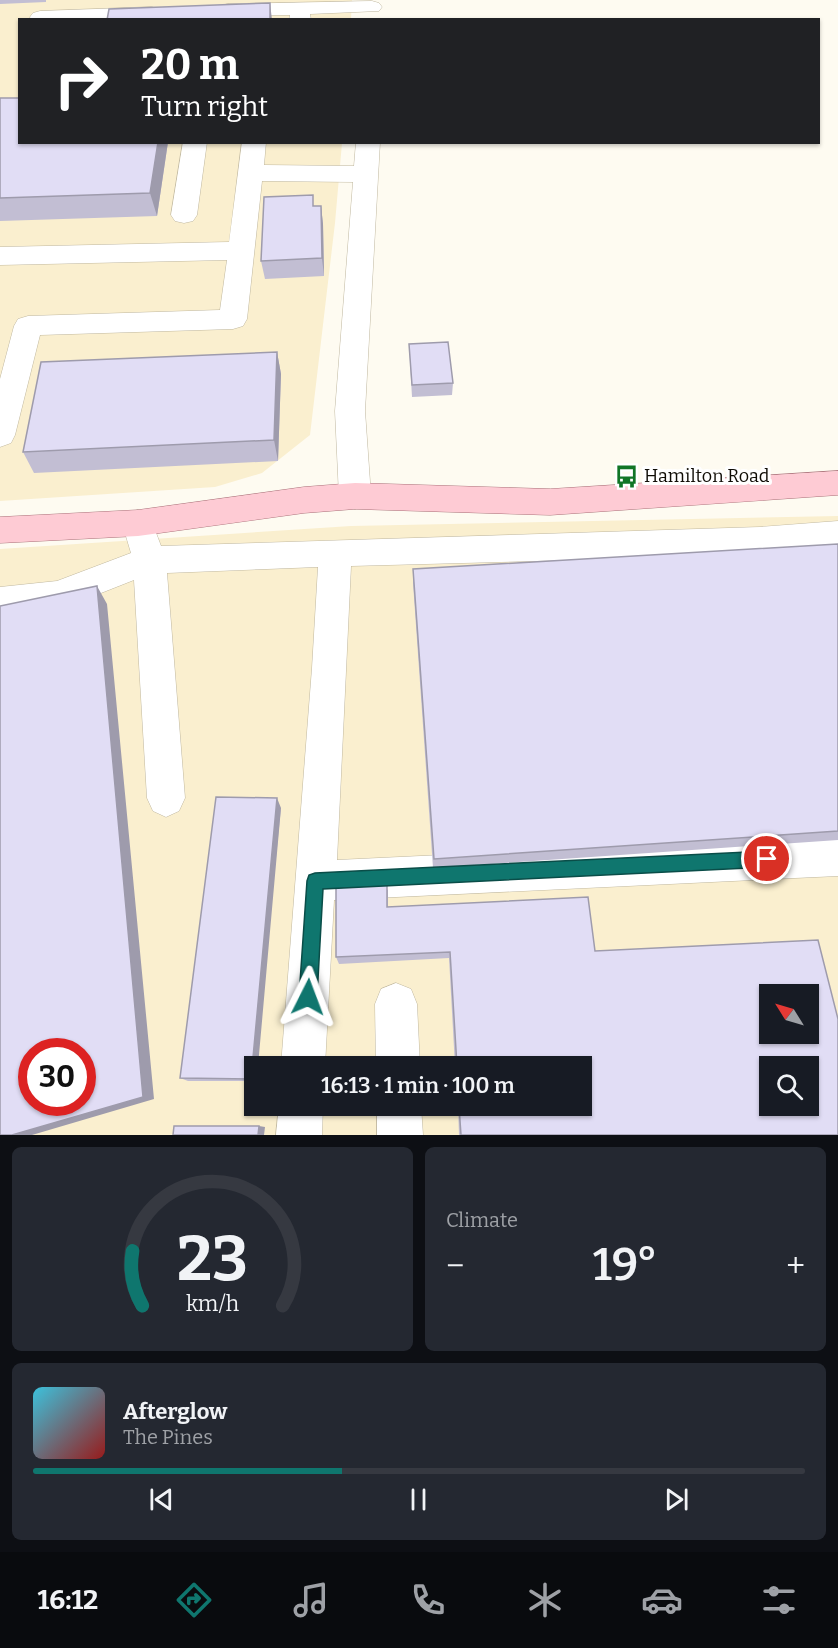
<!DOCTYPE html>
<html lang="en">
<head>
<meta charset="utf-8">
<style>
	:root { --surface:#171b24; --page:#242831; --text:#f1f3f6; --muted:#9ea1a6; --line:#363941; --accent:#0f766e }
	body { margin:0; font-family:Bitter,serif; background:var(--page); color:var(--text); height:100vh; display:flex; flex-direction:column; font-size:22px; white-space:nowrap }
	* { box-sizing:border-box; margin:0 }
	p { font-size:20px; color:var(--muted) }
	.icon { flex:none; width:33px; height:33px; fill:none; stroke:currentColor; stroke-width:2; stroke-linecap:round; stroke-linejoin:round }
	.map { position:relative; height:1135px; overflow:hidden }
	.details { display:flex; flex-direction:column; gap:12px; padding:12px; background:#0d0f14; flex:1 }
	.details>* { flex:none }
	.hud { position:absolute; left:18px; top:18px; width:802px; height:126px; border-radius:0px; box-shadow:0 2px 4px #0004; background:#202124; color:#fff; overflow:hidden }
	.needle { width:39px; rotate:307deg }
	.fabs { position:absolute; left:759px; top:984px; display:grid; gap:12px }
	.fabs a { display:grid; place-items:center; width:60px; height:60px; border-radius:0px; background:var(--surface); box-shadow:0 2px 4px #0004; font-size:30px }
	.speed { position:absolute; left:18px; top:1038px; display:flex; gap:12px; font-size:30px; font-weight:700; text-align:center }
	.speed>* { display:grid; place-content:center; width:78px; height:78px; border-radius:50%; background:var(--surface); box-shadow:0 2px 4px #0004; line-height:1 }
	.speed .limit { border:9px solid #d22; background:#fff; color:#111 }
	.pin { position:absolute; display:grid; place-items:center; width:51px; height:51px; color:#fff; margin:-26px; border:3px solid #fff; border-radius:50%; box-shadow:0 2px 6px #0007 }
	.me { position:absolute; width:66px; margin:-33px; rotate:3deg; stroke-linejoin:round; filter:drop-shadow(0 0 4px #0008) }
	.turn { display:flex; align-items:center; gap:21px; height:126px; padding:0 24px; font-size:27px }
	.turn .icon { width:78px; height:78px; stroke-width:2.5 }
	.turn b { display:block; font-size:42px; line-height:51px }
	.big { font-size:45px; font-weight:600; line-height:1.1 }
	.details .tile { flex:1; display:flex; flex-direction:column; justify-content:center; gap:9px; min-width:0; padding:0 21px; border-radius:9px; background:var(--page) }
	.details .dial { align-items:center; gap:0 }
	.dial svg { height:156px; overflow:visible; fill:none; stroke:var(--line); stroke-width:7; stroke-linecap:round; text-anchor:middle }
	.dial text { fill:var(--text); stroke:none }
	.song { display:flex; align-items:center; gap:18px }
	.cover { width:72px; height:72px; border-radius:9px; background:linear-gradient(135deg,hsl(190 70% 55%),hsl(0 70% 35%)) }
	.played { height:6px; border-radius:3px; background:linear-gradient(90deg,var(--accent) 40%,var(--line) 40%) }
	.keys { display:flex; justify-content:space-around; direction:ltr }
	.heat { display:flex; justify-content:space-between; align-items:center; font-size:33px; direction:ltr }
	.details .tiles { flex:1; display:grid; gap:12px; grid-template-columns:1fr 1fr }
	.tile:last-child { grid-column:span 2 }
	.trip { position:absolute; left:244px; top:1056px; width:348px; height:60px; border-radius:0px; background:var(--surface); box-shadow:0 2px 4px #0004; font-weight:600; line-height:60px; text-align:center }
	.tabs { display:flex; height:96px; justify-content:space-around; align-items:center; background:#090b0e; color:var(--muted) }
	.tabs .icon { width:42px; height:42px }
	.tabs .current { color:var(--accent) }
	.tabs b { font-size:27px; color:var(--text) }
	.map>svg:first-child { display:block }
</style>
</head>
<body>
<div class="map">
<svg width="838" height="1135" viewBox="0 0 838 1135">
	<rect width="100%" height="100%" fill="#fefbf1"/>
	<path fill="#faefcf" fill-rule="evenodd" d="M0,0H352L351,19L20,20V142L342,143L335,223L310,435L262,473L215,487L0,501Z
		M838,516V1135H0V549L351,526ZM770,994H808V1034H770ZM32,1052H82V1102H32ZM255,1066H582V1106H255ZM770,1066H808V1106H770Z"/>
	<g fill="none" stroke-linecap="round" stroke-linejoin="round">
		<defs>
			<path id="minor" d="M372,1L379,3L382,7L379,11L310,14L311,20H289L290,15L227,16L220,14L217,10L220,6L227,4Z
				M152,7L159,9L162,13L159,17L145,20H31L30,17L33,13L40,11Z
				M183,142H207L197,215L193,221L184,223L175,221L171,215Z
				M242,142H266L264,165L354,166L356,142H380L365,411L371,496L366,505L355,509L344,505L339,496L335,411L353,182L262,181L247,319L243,326L233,329L40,335L15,435L11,443L0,447V379L14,326L18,319L28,316L220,310L227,260L0,265V247L229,242Z
				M138,510L149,514L161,546L760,527L838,521V547L760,555L351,566L337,860L838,836V876L334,900L325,1066H281L312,668L318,567L167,573L185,798L179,811L166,817L153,811L147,798L134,580L58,610L0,617V587L57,581L131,553L122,523L127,514Z
				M396,983L411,989L417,1004L420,1066H376L375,1004L381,989Z
				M279,1106H323L322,1135H276Z
				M377,1106H421L423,1135H377Z"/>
			<path id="major" d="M838,471V495L550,515L355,509L304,513L138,536L0,543V517L138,510L304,487L355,483L550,489Z"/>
		</defs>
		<use href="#minor" stroke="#c0b8a0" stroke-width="1"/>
		<use href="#major" stroke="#aa7179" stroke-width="1"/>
		<use href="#minor" fill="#fff" fill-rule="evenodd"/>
		<use href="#major" fill="#fecbd4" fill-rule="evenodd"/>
	</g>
	<path fill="#c2bed3" d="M0,0H46V2L0,4Z
		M0,98L168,142L157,216L0,221Z
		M314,206H321L323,224L324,276L265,279L261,261Z
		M409,344L453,383L452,395L412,397Z
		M277,352L281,374L278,461L34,473L23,452Z
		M838,544V840L433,868L413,583V569Z
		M281,808L255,1066V1081H188L180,1078Z
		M388,889V907L595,951L838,1135H459L458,1106H582V1066H455L449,958L339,964L336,957Z"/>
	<path fill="#9e9bac" d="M270,3L272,20H270Z
		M158,142H168L157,216L150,193Z
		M321,206L323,224L324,276L322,258Z
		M277,352L281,374L278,461L274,440Z
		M97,586L107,604L154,1099L32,1135H12Z
		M277,798L281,808L258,1066H255V1081L251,1079Z
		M259,1126L265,1127L264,1135H258Z"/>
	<path fill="#e1ddf5" stroke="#9e9bac" stroke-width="1.5" fill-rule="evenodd" d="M270,3V20H107L109,9Z
		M0,98H20V142H158L150,193L0,198Z
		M313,195V206H321L322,258L261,261L264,197Z
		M448,342L453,383L412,385L409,344Z
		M277,352L274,440L23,452L41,362Z
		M838,544V831L434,859L413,569Z
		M97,586L143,1097L12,1135H0V606ZM32,1052H82V1102H32Z
		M216,797L277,798L251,1079L180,1078Z
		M387,881V907L588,897L595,951L818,940L838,1019V1135H461L459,1106H582V1066H457L450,952L336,957V884ZM770,994H808V1034H770ZM770,1066H808V1106H770Z
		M174,1126H259L258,1135H173Z"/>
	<path fill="#0f766e" stroke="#0a4d48" stroke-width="1.5" d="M767,851L772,853L775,859L772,865L767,867L323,889L317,997L314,1003L308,1006L302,1003L299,997L307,881L309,875L315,873Z"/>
	<defs>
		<symbol id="bus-bare" viewBox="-9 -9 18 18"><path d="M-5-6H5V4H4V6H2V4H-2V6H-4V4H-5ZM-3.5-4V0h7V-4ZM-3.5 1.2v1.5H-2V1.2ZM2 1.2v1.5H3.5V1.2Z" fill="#117526" stroke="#fff" stroke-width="2.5" paint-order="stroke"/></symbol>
	</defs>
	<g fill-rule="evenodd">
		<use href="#bus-bare" x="610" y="460" width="33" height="33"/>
	</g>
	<g text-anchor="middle" stroke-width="6" stroke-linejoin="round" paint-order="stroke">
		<g font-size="18" fill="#0f0c05" stroke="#fff" text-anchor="start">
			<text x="644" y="482">Hamilton Road</text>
		</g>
	</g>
</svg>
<div class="fabs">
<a><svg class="needle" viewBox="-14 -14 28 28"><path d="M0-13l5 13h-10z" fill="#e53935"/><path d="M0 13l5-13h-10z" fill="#9ea1a6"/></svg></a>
<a><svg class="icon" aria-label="search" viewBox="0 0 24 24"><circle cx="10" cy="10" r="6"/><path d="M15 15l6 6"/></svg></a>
</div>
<div class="speed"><div class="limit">30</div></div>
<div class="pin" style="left:767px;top:859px;background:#d93025"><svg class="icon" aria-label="arrive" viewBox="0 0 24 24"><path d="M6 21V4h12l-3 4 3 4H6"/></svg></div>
<svg class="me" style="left:308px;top:997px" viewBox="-20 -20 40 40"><path d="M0-17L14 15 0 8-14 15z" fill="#0f766e" stroke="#fff" stroke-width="4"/></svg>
<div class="trip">16:13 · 1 min · 100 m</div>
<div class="hud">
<div class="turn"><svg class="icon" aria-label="right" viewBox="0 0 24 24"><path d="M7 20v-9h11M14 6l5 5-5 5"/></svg><div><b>20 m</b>Turn right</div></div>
</div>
</div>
<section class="details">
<div class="tiles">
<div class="tile dial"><svg viewBox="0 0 100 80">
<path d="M14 69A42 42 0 1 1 86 69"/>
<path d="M14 69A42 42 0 0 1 9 41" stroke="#0f766e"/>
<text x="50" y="56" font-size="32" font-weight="700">23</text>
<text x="50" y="72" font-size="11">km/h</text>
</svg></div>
<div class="tile"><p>Climate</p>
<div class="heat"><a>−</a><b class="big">19°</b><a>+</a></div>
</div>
<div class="tile">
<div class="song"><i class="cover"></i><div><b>Afterglow</b><p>The Pines</p></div></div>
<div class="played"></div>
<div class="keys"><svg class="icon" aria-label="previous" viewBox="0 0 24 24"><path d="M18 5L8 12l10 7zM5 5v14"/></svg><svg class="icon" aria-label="pause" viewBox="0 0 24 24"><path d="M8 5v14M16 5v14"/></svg><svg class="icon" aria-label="next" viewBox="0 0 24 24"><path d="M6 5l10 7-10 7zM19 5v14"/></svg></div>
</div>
</div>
</section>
<nav class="tabs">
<b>16:12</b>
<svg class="icon current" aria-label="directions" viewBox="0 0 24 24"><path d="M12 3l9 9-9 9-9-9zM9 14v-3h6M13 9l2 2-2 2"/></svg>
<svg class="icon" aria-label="music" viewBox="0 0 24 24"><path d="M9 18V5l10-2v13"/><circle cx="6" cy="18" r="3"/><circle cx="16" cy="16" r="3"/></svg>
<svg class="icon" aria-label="phone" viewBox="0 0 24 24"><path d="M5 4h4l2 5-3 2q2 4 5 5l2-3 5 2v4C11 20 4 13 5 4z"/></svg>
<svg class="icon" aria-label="climate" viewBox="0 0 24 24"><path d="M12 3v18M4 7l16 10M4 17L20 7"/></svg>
<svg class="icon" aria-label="car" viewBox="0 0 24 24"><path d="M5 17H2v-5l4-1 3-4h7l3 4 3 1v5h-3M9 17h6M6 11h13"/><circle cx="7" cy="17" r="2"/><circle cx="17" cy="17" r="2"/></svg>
<svg class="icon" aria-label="filters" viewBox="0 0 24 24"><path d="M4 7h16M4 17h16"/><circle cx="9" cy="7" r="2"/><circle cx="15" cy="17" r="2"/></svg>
</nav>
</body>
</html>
